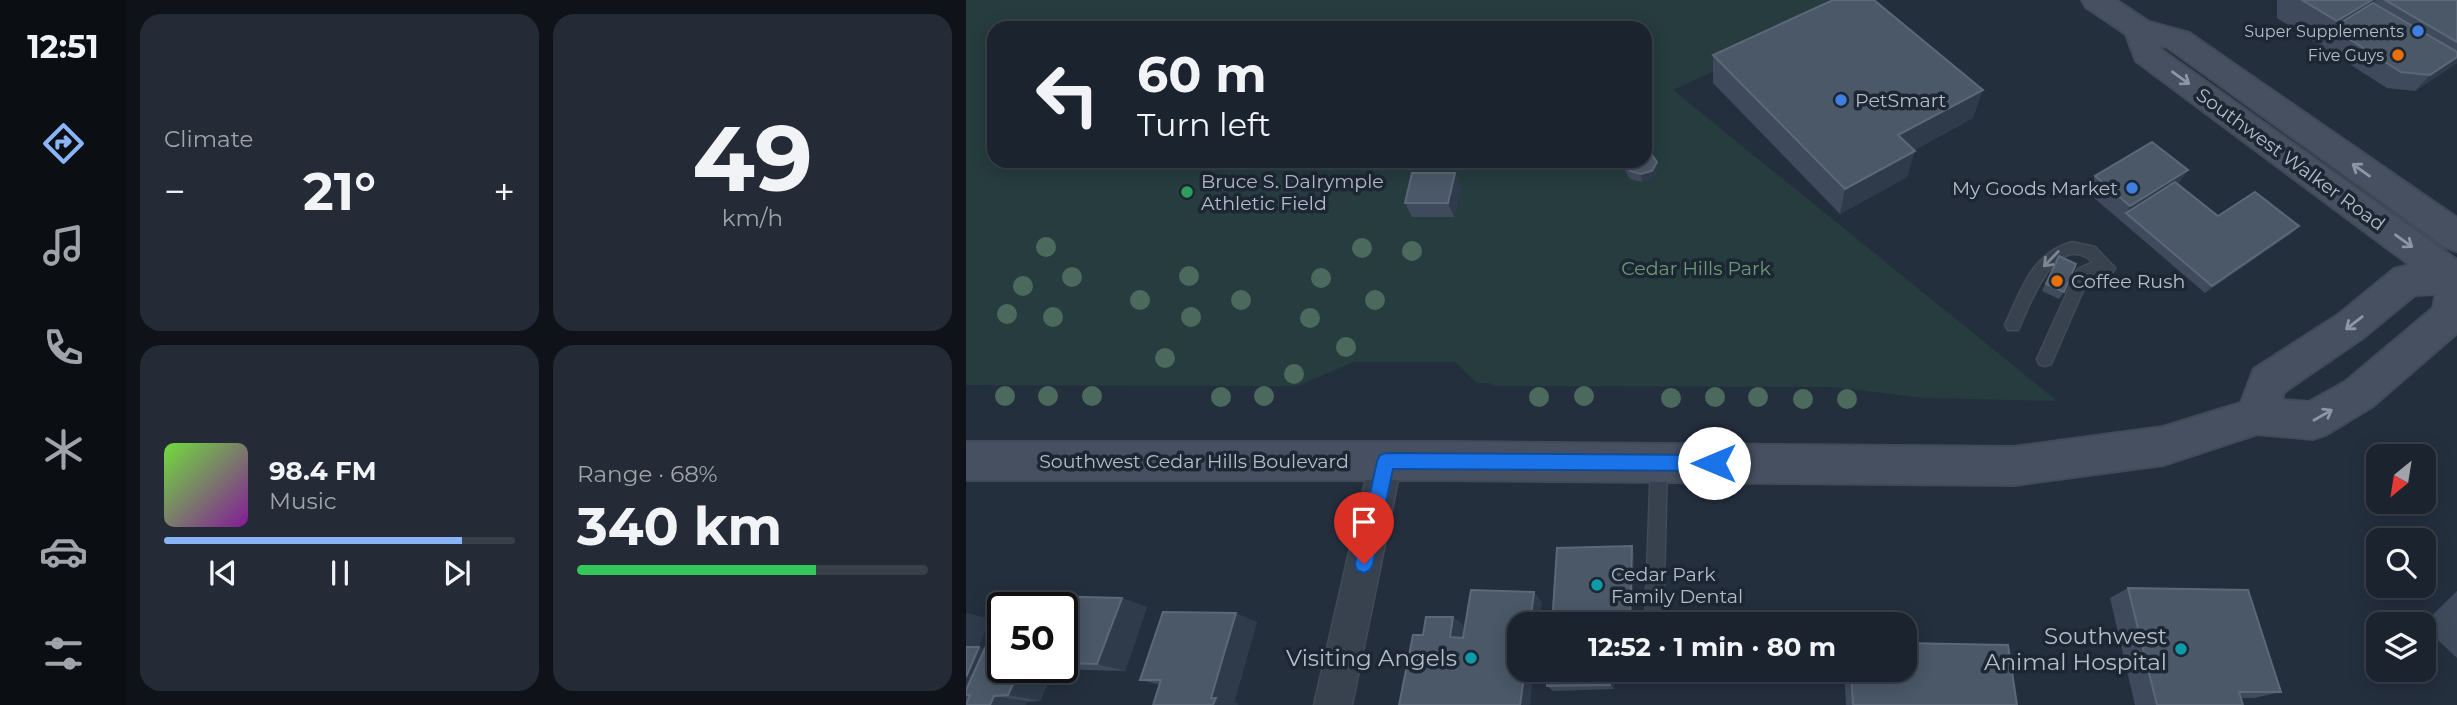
<!DOCTYPE html>
<html lang="en">
<head>
<meta charset="utf-8">
<style>
	:root { --surface:#1b232e; --page:#242b36; --text:#f1f3f6; --muted:#a0a4aa; --line:#39404a; --accent:#8ab4f8 }
	body { margin:0; font-family:Montserrat,sans-serif; background:var(--page); color:var(--text); height:100vh; display:flex; flex-direction:column; font-size:26px; white-space:nowrap }
	* { box-sizing:border-box; margin:0 }
	p { font-size:23px; color:var(--muted) }
	.icon { flex:none; width:38px; height:38px; fill:none; stroke:currentColor; stroke-width:2; stroke-linecap:round; stroke-linejoin:round }
	.map { position:relative; flex:1; overflow:hidden }
	.details { display:flex; flex-direction:column; gap:14px; padding:14px; background:#0f1319; width:840px }
	.details>* { flex:none }
	.top-card { position:absolute; left:21px; top:21px; width:665px; height:147px; border-radius:21px; box-shadow:0 4px 18px #0003,0 0 0 2px var(--line); background:#1b232e; color:var(--text); overflow:hidden }
	.needle { width:46px; rotate:210deg }
	.tools { position:absolute; left:1400px; top:444px; display:grid; gap:14px }
	.tools a { display:grid; place-items:center; width:70px; height:70px; border-radius:14px; background:var(--surface); box-shadow:0 4px 18px #0003,0 0 0 2px var(--line); font-size:35px }
	.speed { position:absolute; left:21px; top:592px; display:flex; gap:14px; font-size:35px; font-weight:700; text-align:center }
	.speed>* { display:grid; place-content:center; width:91px; height:91px; border-radius:50%; background:var(--surface); box-shadow:0 4px 18px #0003,0 0 0 2px var(--line); line-height:1 }
	.speed .limit { border:4px solid #111; border-radius:10px; background:#fff; color:#111 }
	.pin { position:absolute; display:grid; place-items:center; width:60px; height:60px; color:#fff; margin:-72px -30px; border-radius:50% 50% 50% 0; rotate:-45deg; box-shadow:0 0 7px #0007 }
	.pin .icon { rotate:45deg }
	.me { position:absolute; width:77px; margin:-38px; rotate:270deg; stroke-linejoin:round; filter:drop-shadow(0 0 5px #0008) }
	.turn { display:flex; align-items:center; gap:24px; height:147px; padding:0 35px; font-size:32px }
	.turn .icon { width:91px; height:91px; stroke-width:2.5 }
	.turn b { display:block; font-size:49px; line-height:60px }
	.big { font-size:52px; font-weight:700; line-height:1.1 }
	.details .widget { flex:1; display:flex; flex-direction:column; justify-content:center; gap:10px; min-width:0; padding:0 24px; border-radius:21px; background:var(--page) }
	.details .dial { align-items:center; gap:0 }
	.dial b { font-size:91px; line-height:1 }
	.song { display:flex; align-items:center; gap:21px }
	.cover { width:84px; height:84px; border-radius:10px; background:linear-gradient(135deg,hsl(100 70% 55%),hsl(290 70% 35%)) }
	.played { height:7px; border-radius:4px; background:linear-gradient(90deg,var(--accent) 85%,var(--line) 85%) }
	.keys { display:flex; justify-content:space-around; direction:ltr }
	.heat { display:flex; justify-content:space-between; align-items:center; font-size:38px; direction:ltr }
	.charge { height:10px; border-radius:5px; background:linear-gradient(90deg,#34c759 68%,var(--line) 0) }
	.details .tiles { flex:1; display:grid; gap:14px; grid-template-columns:repeat(2,1fr) }
	.trip { position:absolute; left:541px; top:612px; width:410px; height:70px; border-radius:21px; background:var(--surface); box-shadow:0 4px 18px #0003,0 0 0 2px var(--line); font-weight:700; line-height:70px; text-align:center }
	main { display:flex; flex:1; min-height:0 }
	.tabs { display:flex; flex-direction:column; width:126px; justify-content:space-around; align-items:center; background:#0b0e12; color:var(--muted) }
	.tabs .icon { width:49px; height:49px }
	.tabs .current { color:var(--accent) }
	.tabs b { font-size:32px; color:var(--text) }
	.map>svg:first-child { display:block }
</style>
</head>
<body>
<main>
<nav class="tabs">
<b>12:51</b>
<svg class="icon current" aria-label="directions" viewBox="0 0 24 24"><path d="M12 3l9 9-9 9-9-9zM9 14v-3h6M13 9l2 2-2 2"/></svg>
<svg class="icon" aria-label="music" viewBox="0 0 24 24"><path d="M9 18V5l10-2v13"/><circle cx="6" cy="18" r="3"/><circle cx="16" cy="16" r="3"/></svg>
<svg class="icon" aria-label="phone" viewBox="0 0 24 24"><path d="M5 4h4l2 5-3 2q2 4 5 5l2-3 5 2v4C11 20 4 13 5 4z"/></svg>
<svg class="icon" aria-label="climate" viewBox="0 0 24 24"><path d="M12 3v18M4 7l16 10M4 17L20 7"/></svg>
<svg class="icon" aria-label="car" viewBox="0 0 24 24"><path d="M5 17H2v-5l4-1 3-4h7l3 4 3 1v5h-3M9 17h6M6 11h13"/><circle cx="7" cy="17" r="2"/><circle cx="17" cy="17" r="2"/></svg>
<svg class="icon" aria-label="filters" viewBox="0 0 24 24"><path d="M4 7h16M4 17h16"/><circle cx="9" cy="7" r="2"/><circle cx="15" cy="17" r="2"/></svg>
</nav>
<section class="details">
<div class="tiles">
<div class="widget"><p>Climate</p>
<div class="heat"><a>−</a><b class="big">21°</b><a>+</a></div>
</div>
<div class="widget dial"><b>49</b><p>km/h</p></div>
<div class="widget">
<div class="song"><i class="cover"></i><div><b>98.4 FM</b><p>Music</p></div></div>
<div class="played"></div>
<div class="keys"><svg class="icon" aria-label="previous" viewBox="0 0 24 24"><path d="M18 5L8 12l10 7zM5 5v14"/></svg><svg class="icon" aria-label="pause" viewBox="0 0 24 24"><path d="M8 5v14M16 5v14"/></svg><svg class="icon" aria-label="next" viewBox="0 0 24 24"><path d="M6 5l10 7-10 7zM19 5v14"/></svg></div>
</div>
<div class="widget"><p>Range · 68%</p><b class="big">340 km</b><div class="charge"></div></div>
</div>
</section>
<div class="map">
<svg width="1491" height="705" viewBox="0 0 1491 705">
	<rect width="100%" height="100%" fill="#242f3e"/>
	<path fill="#263c3f" fill-rule="evenodd" d="M0,0H865L878,12L707,90L1091,401L958,398L867,387L528,386L523,383H511L489,362H388L331,386L0,385ZM28,28H679V161H28Z"/>
	<g fill="none" stroke-linecap="round" stroke-linejoin="round">
		<defs>
			<path id="lane" d="M1106,242L1129,247L1149,268L1147,272L1123,277L1085,364L1079,366L1073,364L1071,359L1110,273L1112,269L1127,262C1089,229 1064,305 1052,330H1042L1039,325C1056,289 1065,254 1106,242Z
				M693,455L699,457L701,463L697,623L679,625L685,463L687,457Z"/>
			<path id="street" d="M420,446L431,450L436,461L386,705H348L404,461L409,450Z"/>
			<path id="secondary" d="M1116,0H1150L1183,22L1223,33L1491,218V251L1479,247L1201,47L1193,45L1194,49L1491,260V333L1407,406L1361,434L1347,439L1291,434L1197,465L1048,485L482,480H0V442H482L1048,447L1197,427L1275,403L1288,369L1372,315L1428,269L1444,265L1170,61L1160,34L1120,7ZM1470,294L1467,308L1379,382L1343,402L1316,400L1318,392L1398,337L1449,295Z"/>
		</defs>
		<use href="#lane" stroke="#414a57" stroke-width="3"/>
		<use href="#street" stroke="#414a57" stroke-width="3"/>
		<use href="#secondary" stroke="#414a57" stroke-width="4"/>
		<use href="#lane" fill="#38414e" fill-rule="evenodd"/>
		<use href="#street" fill="#38414e" fill-rule="evenodd"/>
		<use href="#secondary" fill="#465061" fill-rule="evenodd"/>
	</g>
	<g fill="#4b6a5d">
		<circle cx="80" cy="247" r="10"/>
		<circle cx="396" cy="248" r="10"/>
		<circle cx="446" cy="251" r="10"/>
		<circle cx="223" cy="276" r="10"/>
		<circle cx="106" cy="277" r="10"/>
		<circle cx="355" cy="278" r="10"/>
		<circle cx="57" cy="286" r="10"/>
		<circle cx="174" cy="300" r="10"/>
		<circle cx="275" cy="300" r="10"/>
		<circle cx="409" cy="300" r="10"/>
		<circle cx="41" cy="314" r="10"/>
		<circle cx="87" cy="317" r="10"/>
		<circle cx="225" cy="317" r="10"/>
		<circle cx="344" cy="318" r="10"/>
		<circle cx="380" cy="347" r="10"/>
		<circle cx="199" cy="358" r="10"/>
		<circle cx="328" cy="374" r="10"/>
		<circle cx="39" cy="396" r="10"/>
		<circle cx="82" cy="396" r="10"/>
		<circle cx="126" cy="396" r="10"/>
		<circle cx="298" cy="396" r="10"/>
		<circle cx="618" cy="396" r="10"/>
		<circle cx="255" cy="397" r="10"/>
		<circle cx="573" cy="397" r="10"/>
		<circle cx="749" cy="397" r="10"/>
		<circle cx="792" cy="397" r="10"/>
		<circle cx="705" cy="398" r="10"/>
		<circle cx="837" cy="399" r="10"/>
		<circle cx="881" cy="399" r="10"/>
	</g>
	<path fill="#3f4b5c" d="M1311,0H1491V63L1449,91L1421,88L1311,18Z
		M747,55L1007,118L948,150L941,177L874,214L747,83Z
		M658,163L691,170L687,179L676,182L664,179L659,171Z
		M1222,170L1212,184L1252,216L1326,233L1239,293L1120,191L1129,176Z
		M489,173L495,188L488,217H446L439,203Z
		M1093,256L1098,292L1093,299L1076,291Z
		M1162,588L1315,692L1288,698H1275L1277,705H1169L1144,598Z
		M1491,591V658L1458,627V625H1456Z
		M96,607H181L159,671L88,669L74,701L0,705V613L19,618L18,620L23,621L12,647L37,667H96Z
		M291,622L268,702L272,703L174,680Z
		M648,670V689L587,691L581,686Z
		M878,670H938L1051,705H880Z"/>
	<path fill="#2f3b4b" d="M1406,0H1410L1394,19L1366,28L1371,21Z
		M1491,57V63L1449,91L1464,75Z
		M1017,90L1007,118L925,162L932,135Z
		M949,151L941,177L874,214L879,189Z
		M691,162V170L687,179L676,182L675,174Z
		M1222,170L1211,185L1160,213L1164,206Z
		M489,173L495,188L488,217L482,203Z
		M1333,226L1326,233L1239,293L1246,286Z
		M666,546L668,554L666,625H664Z
		M568,592L576,602L573,625H564Z
		M156,598L181,607L159,671L131,664Z
		M0,613L19,618L18,620L23,621L9,653L0,651Z
		M270,613L291,622L268,702L272,703V705H247L245,698Z
		M487,617L499,626L496,645L484,637Z
		M13,647L37,653L0,695V677Z
		M55,667H77L88,669L74,701L42,695Z
		M559,670H568L564,705H554Z
		M645,670H648V689L644,685Z
		M28,696L61,701L60,705H24Z"/>
	<path fill="#4b5868" stroke="#5c6777" stroke-width="2" d="M867,0H908L1017,90L932,135L949,151L879,189L747,55Z
		M1336,0H1406L1371,21Z
		M1419,0H1491V42Z
		M1407,3L1491,52V57L1464,75L1435,72L1366,28Z
		M1186,142L1222,170L1164,206L1129,176Z
		M679,152L686,155L691,162L686,171L675,174L664,171L658,163L659,161H679Z
		M446,173H489L482,203H439Z
		M1209,182L1252,216L1289,192L1333,226L1246,286L1160,213Z
		M1093,256L1110,264L1098,292L1080,284Z
		M666,546L664,625H586L591,548Z
		M1162,588L1282,590L1315,692H1273L1277,705H1191Z
		M505,590L568,592L564,625H553V670H559L554,705H433L447,635H457L460,617H487L484,637L497,638Z
		M43,595L156,598L131,664L96,663V607H37Z
		M37,609V667H55L42,695L28,696L24,705H0L4,695H0V690Z
		M197,612L270,613L245,698H250L247,705H187L195,680H174Z
		M938,643L1042,645L1051,705H887L885,670H938Z
		M0,647H13L0,677Z
		M582,670H645L644,685L581,686Z"/>
	<defs><path id="oneway-shaft" d="M-6 0H5M1.5-3L5.5 0L1.5 3" fill="none" stroke-width="1.6" stroke-linecap="round" stroke-linejoin="round" transform="scale(1.75)"/></defs>
	<g stroke="#8e96a5">
		<use href="#oneway-shaft" transform="translate(1215 78) rotate(36)"/>
		<use href="#oneway-shaft" transform="translate(1395 170) rotate(-145)"/>
		<use href="#oneway-shaft" transform="translate(1438 241) rotate(36)"/>
		<use href="#oneway-shaft" transform="translate(1388 323) rotate(142)"/>
		<use href="#oneway-shaft" transform="translate(1357 415) rotate(-30)"/>
	</g>
	<use stroke="#7c8592" href="#oneway-shaft" transform="translate(1085 259) rotate(134)"/>
	<path fill="#1a73e8" stroke="#114b97" stroke-width="2" d="M420,453L748,455L754,458L756,463L754,469L748,471L427,469L407,564L404,570L398,573L391,570L389,564L411,461L414,455Z"/>
	<g fill="#3f7fe0" stroke="#1d2633" stroke-width="2.5">
		<circle cx="1452" cy="31" r="7"/>
		<circle cx="875" cy="100" r="7"/>
		<circle cx="1166" cy="188" r="7"/>
	</g>
	<g fill="#e8710a" stroke="#1d2633" stroke-width="2.5">
		<circle cx="1432" cy="55" r="7"/>
		<circle cx="1091" cy="281" r="7"/>
	</g>
	<circle fill="#2e9e5b" stroke="#1d2633" stroke-width="2.5" cx="221" cy="192" r="7"/>
	<g fill="#0f9aa8" stroke="#1d2633" stroke-width="2.5">
		<circle cx="631" cy="585" r="7"/>
		<circle cx="1215" cy="649" r="7"/>
		<circle cx="505" cy="658" r="7"/>
	</g>
	<g text-anchor="middle" stroke-width="7" stroke-linejoin="round" paint-order="stroke">
		<g font-size="16" fill="#b4bcc9" stroke="#1d2633" text-anchor="end">
			<text x="1438" y="37">Super Supplements</text>
			<text x="1418" y="61">Five Guys</text>
		</g>
		<g font-size="19" fill="#b4bcc9" stroke="#1d2633" text-anchor="start">
			<text x="889" y="107">PetSmart</text>
			<text x="235" y="188">Bruce S. DaIrymple<tspan x="235" dy="22">Athletic Field</tspan></text>
			<text x="1152" y="195" text-anchor="end">My Goods Market</text>
			<text x="1105" y="288">Coffee Rush</text>
			<text x="645" y="581">Cedar Park<tspan x="645" dy="22">Family Dental</tspan></text>
		</g>
		<g font-size="19" fill="#b4bcc9" stroke="#1d2633">
			<text transform="translate(1325 159) rotate(36)" y="7">Southwest Walker Road</text>
			<text x="228" y="468">Southwest Cedar Hills Boulevard</text>
		</g>
		<g font-size="19" fill="#6b9a76" stroke="#1d2633">
			<text x="730" y="275">Cedar Hills Park</text>
		</g>
		<g font-size="23" fill="#b4bcc9" stroke="#1d2633" text-anchor="end">
			<text x="1201" y="644">Southwest<tspan x="1201" dy="26">Animal Hospital</tspan></text>
			<text x="491" y="666">Visiting Angels</text>
		</g>
	</g>
</svg>
<div class="tools">
<a><svg class="needle" viewBox="-14 -14 28 28"><path d="M0-13l5 13h-10z" fill="#e53935"/><path d="M0 13l5-13h-10z" fill="#a0a4aa"/></svg></a>
<a><svg class="icon" aria-label="search" viewBox="0 0 24 24"><circle cx="10" cy="10" r="6"/><path d="M15 15l6 6"/></svg></a>
<a><svg class="icon" aria-label="layers" viewBox="0 0 24 24"><path d="M12 4l9 5-9 5-9-5zM3 14l9 5 9-5"/></svg></a>
</div>
<div class="speed"><div class="limit">50</div></div>
<div class="pin" style="left:398px;top:564px;background:#d93025"><svg class="icon" aria-label="arrive" viewBox="0 0 24 24"><path d="M6 21V4h12l-3 4 3 4H6"/></svg></div>
<svg class="me" style="left:748px;top:463px" viewBox="-20 -20 40 40"><circle r="19" fill="#fff"/><path d="M0-13L10 11 0 6-10 11z" fill="#1a73e8"/></svg>
<div class="trip">12:52 · 1 min · 80 m</div>
<div class="top-card">
<div class="turn"><svg class="icon" aria-label="left" viewBox="0 0 24 24"><path d="M17 20v-9H6M10 6l-5 5 5 5"/></svg><div><b>60 m</b>Turn left</div></div>
</div>
</div>
</main>
</body>
</html>
